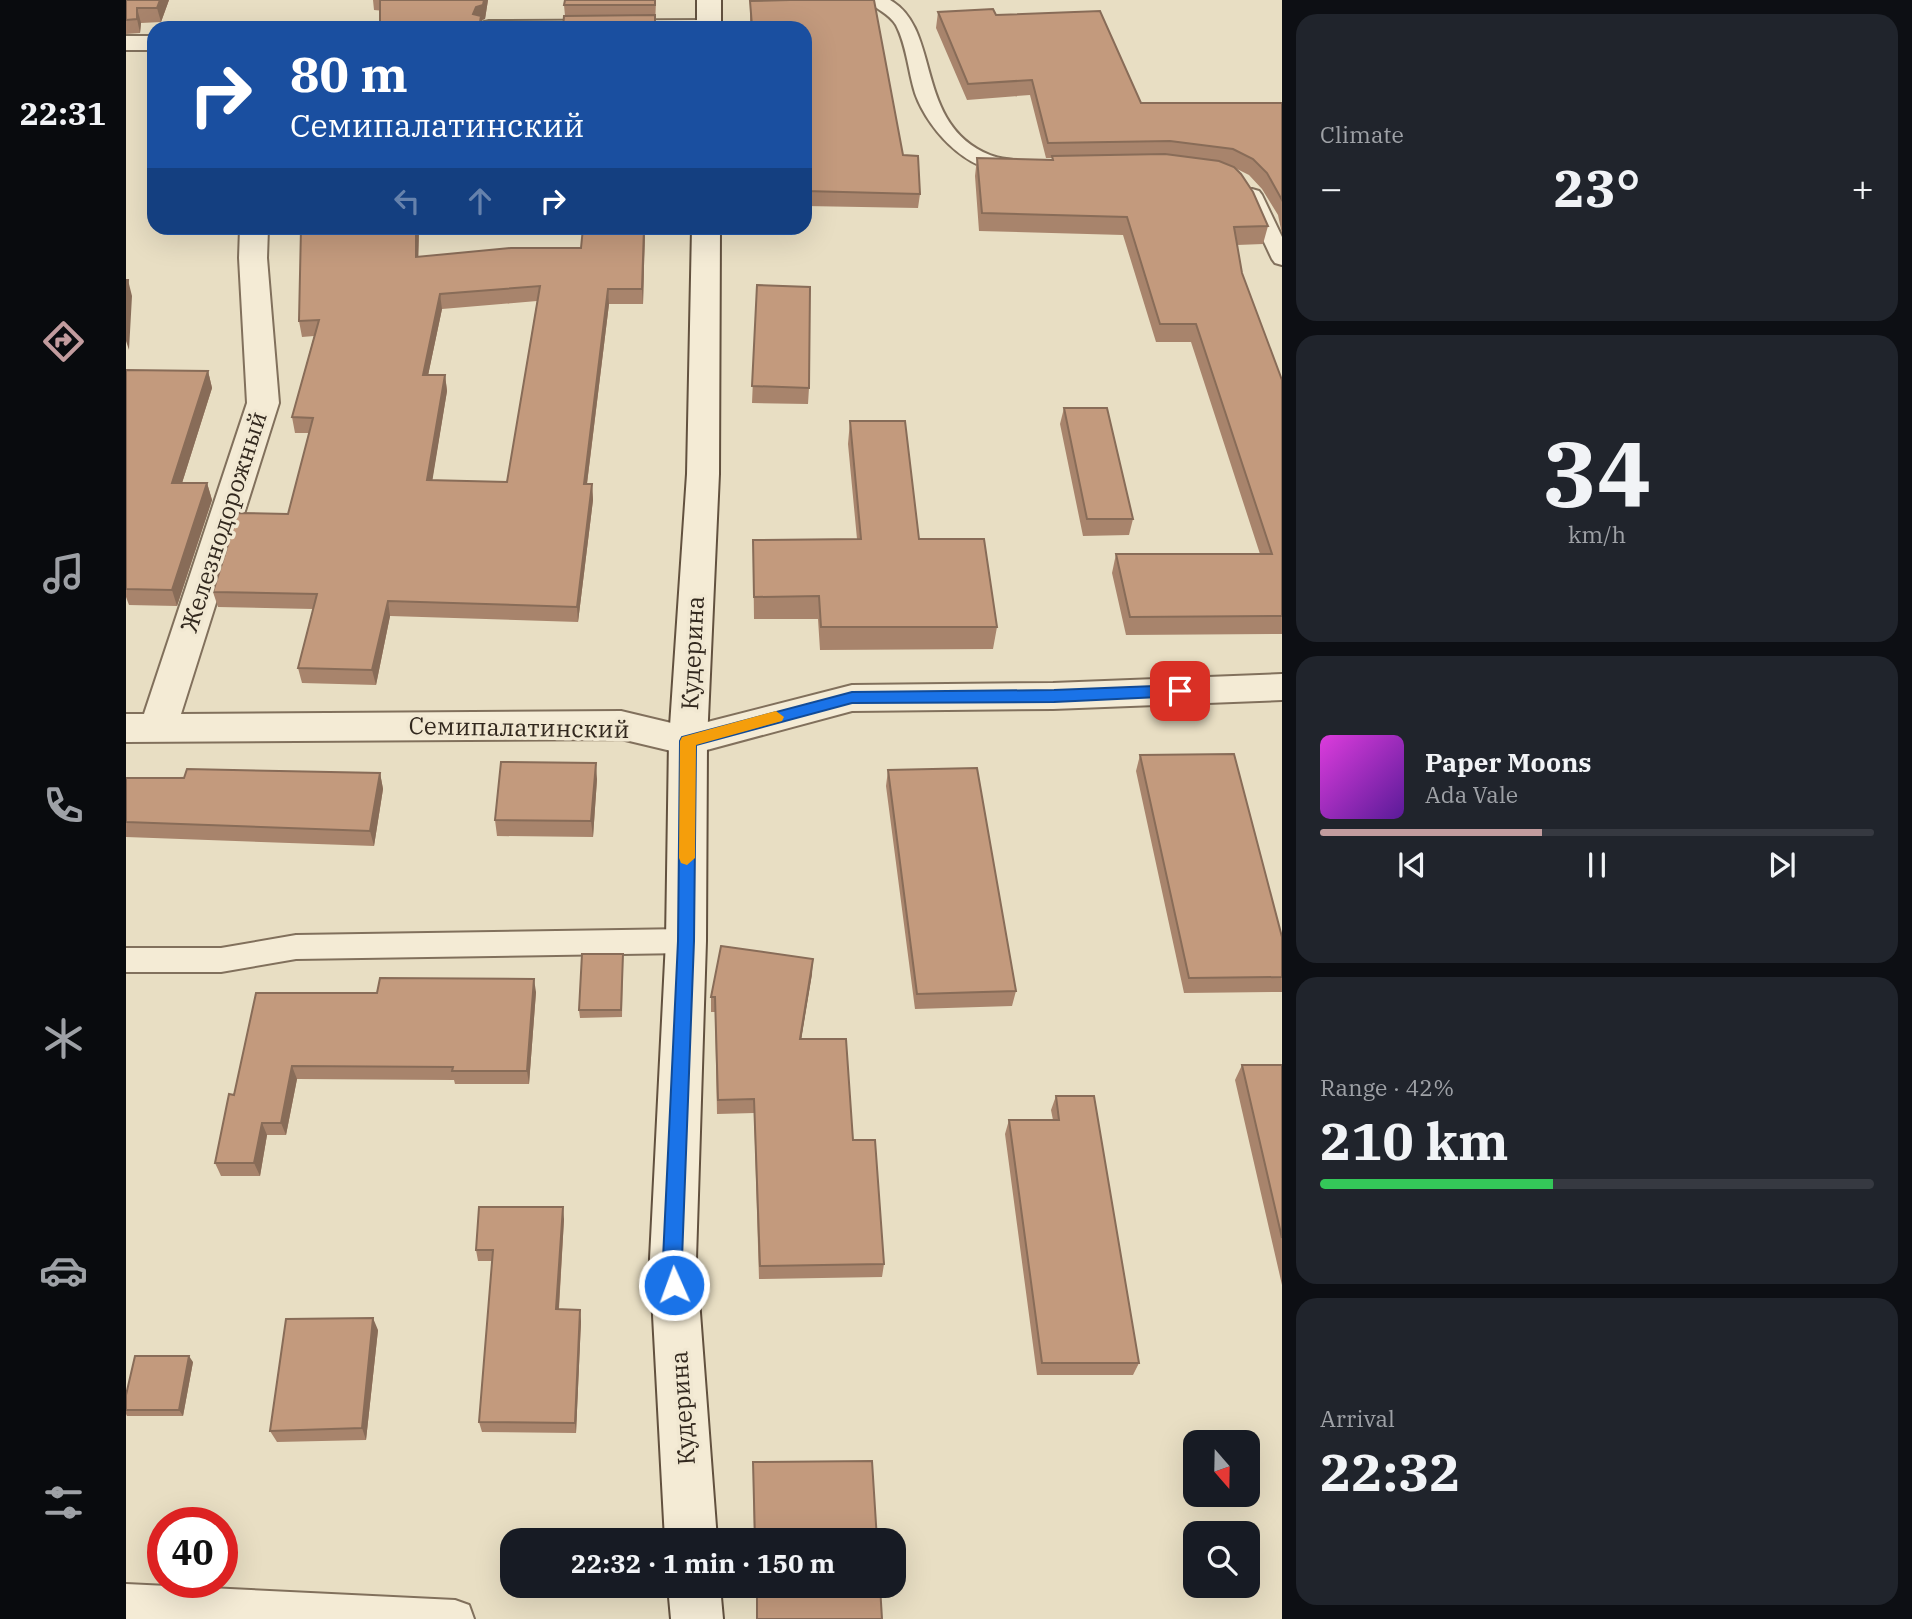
<!DOCTYPE html>
<html lang="en">
<head>
<meta charset="utf-8">
<style>
	:root { --surface:#171b24; --page:#20242c; --text:#f1f3f6; --muted:#9ea1a6; --line:#363941; --accent:#c29c9e }
	body { margin:0; font-family:"IBM Plex Serif",serif; background:var(--page); color:var(--text); height:100vh; display:flex; flex-direction:column; font-size:26px; white-space:nowrap }
	* { box-sizing:border-box; margin:0 }
	p { font-size:23px; color:var(--muted) }
	.icon { flex:none; width:38px; height:38px; fill:none; stroke:currentColor; stroke-width:2; stroke-linecap:round; stroke-linejoin:round }
	.map { position:relative; flex:1; overflow:hidden }
	.sheet { display:flex; flex-direction:column; gap:14px; padding:14px; background:#0d0f14; width:630px }
	.sheet>* { flex:none }
	.top-card { position:absolute; left:21px; top:21px; width:665px; height:214px; border-radius:21px; box-shadow:0 7px 28px #0002; background:#1a4fa0; color:#fff; overflow:hidden }
	.needle { width:46px; rotate:160deg }
	.fabs { position:absolute; left:1057px; top:1430px; display:grid; gap:14px }
	.fabs a { display:grid; place-items:center; width:77px; height:77px; border-radius:14px; background:var(--surface); box-shadow:0 7px 28px #0002; font-size:35px }
	.speed { position:absolute; left:21px; top:1507px; display:flex; gap:14px; font-size:35px; font-weight:700; text-align:center }
	.speed>* { display:grid; place-content:center; width:91px; height:91px; border-radius:50%; background:var(--surface); box-shadow:0 7px 28px #0002; line-height:1 }
	.speed .limit { border:10px solid #d22; background:#fff; color:#111 }
	.pin { position:absolute; display:grid; place-items:center; width:60px; height:60px; color:#fff; margin:-30px; border-radius:14px; box-shadow:0 4px 10px #0006 }
	.me { position:absolute; width:77px; margin:-38px; rotate:358deg; stroke-linejoin:round; filter:drop-shadow(0 0 5px #0008) }
	.turn { display:flex; align-items:center; gap:24px; height:147px; padding:0 28px; font-size:32px }
	.turn .icon { width:91px; height:91px; stroke-width:2.5 }
	.turn b { display:block; font-size:49px; line-height:60px }
	.lanes { display:flex; align-items:center; height:66px; padding:0 28px; background:#0003; justify-content:center; gap:35px; direction:ltr }
	.lanes .off { opacity:.35 }
	.big { font-size:52px; font-weight:700; line-height:1.1 }
	.sheet .tile { flex:1; display:flex; flex-direction:column; justify-content:center; gap:10px; min-width:0; padding:0 24px; border-radius:21px; background:var(--page) }
	.sheet .dial { align-items:center; gap:0 }
	.dial b { font-size:91px; line-height:1 }
	.song { display:flex; align-items:center; gap:21px }
	.cover { width:84px; height:84px; border-radius:10px; background:linear-gradient(135deg,hsl(300 70% 55%),hsl(270 70% 35%)) }
	.played { height:7px; border-radius:4px; background:linear-gradient(90deg,var(--accent) 40%,var(--line) 40%) }
	.keys { display:flex; justify-content:space-around; direction:ltr }
	.heat { display:flex; justify-content:space-between; align-items:center; font-size:38px; direction:ltr }
	.charge { height:10px; border-radius:5px; background:linear-gradient(90deg,#34c759 42%,var(--line) 0) }
	.trip { position:absolute; left:374px; top:1528px; width:406px; height:70px; border-radius:21px; background:var(--surface); box-shadow:0 7px 28px #0002; font-weight:700; line-height:70px; text-align:center }
	main { display:flex; flex:1; min-height:0 }
	.dock { display:flex; flex-direction:column; width:126px; justify-content:space-around; align-items:center; background:#090b0e; color:var(--muted) }
	.dock .icon { width:49px; height:49px }
	.dock .selected { color:var(--accent) }
	.dock b { font-size:32px; color:var(--text) }
	.map>svg:first-child { display:block }
</style>
</head>
<body>
<main>
<nav class="dock">
<b>22:31</b>
<svg class="icon selected" aria-label="directions" viewBox="0 0 24 24"><path d="M12 3l9 9-9 9-9-9zM9 14v-3h6M13 9l2 2-2 2"/></svg>
<svg class="icon" aria-label="music" viewBox="0 0 24 24"><path d="M9 18V5l10-2v13"/><circle cx="6" cy="18" r="3"/><circle cx="16" cy="16" r="3"/></svg>
<svg class="icon" aria-label="phone" viewBox="0 0 24 24"><path d="M5 4h4l2 5-3 2q2 4 5 5l2-3 5 2v4C11 20 4 13 5 4z"/></svg>
<svg class="icon" aria-label="climate" viewBox="0 0 24 24"><path d="M12 3v18M4 7l16 10M4 17L20 7"/></svg>
<svg class="icon" aria-label="car" viewBox="0 0 24 24"><path d="M5 17H2v-5l4-1 3-4h7l3 4 3 1v5h-3M9 17h6M6 11h13"/><circle cx="7" cy="17" r="2"/><circle cx="17" cy="17" r="2"/></svg>
<svg class="icon" aria-label="filters" viewBox="0 0 24 24"><path d="M4 7h16M4 17h16"/><circle cx="9" cy="7" r="2"/><circle cx="15" cy="17" r="2"/></svg>
</nav>
<div class="map">
<svg width="1156" height="1619" viewBox="0 0 1156 1619">
	<rect width="100%" height="100%" fill="#e8dec3"/>
	<g fill="none" stroke-linecap="round" stroke-linejoin="round">
		<defs>
			<path id="lane" d="M742,0H764C816,29 787,124 864,155C874,159 885,159 896,162L899,166L896,170C850,182 803,133 789,93C782,71 781,46 770,25C763,13 750,10 742,0Z
				M1126,189L1133,191L1136,195L1156,237V265L1149,263L1146,259L1116,195L1119,191Z
				M560,929L571,932L575,941L571,950L560,953L170,959L95,972H0V948H95L170,935Z
				M0,1584L329,1600L343,1605L348,1619H0Z"/>
			<path id="street" d="M583,20L592,22L595,27L351,28L354,23L363,21Z
				M0,36H28V50H0Z
				M114,228H142L141,258L153,403L55,714L495,711L562,727L726,685L927,683L1156,674V700L927,709L726,711L562,755L495,739L0,742V714H18L121,403L113,258Z"/>
			<path id="secondary" d="M571,0H595V28H571Z
				M566,228H594L593,474L581,741L580,941L570,1259L591,1540H539L524,1259L540,941L543,741L561,474Z
				M542,1586H594L597,1619H545Z"/>
		</defs>
		<use href="#lane" stroke="#81705c" stroke-width="4"/>
		<use href="#street" stroke="#81705c" stroke-width="4"/>
		<use href="#secondary" stroke="#62513f" stroke-width="4"/>
		<use href="#lane" fill="#f4ebd5" fill-rule="evenodd"/>
		<use href="#street" fill="#f4ebd5" fill-rule="evenodd"/>
		<use href="#secondary" fill="#f4ebd5" fill-rule="evenodd"/>
	</g>
	<path fill="#a8846c" fill-rule="evenodd" d="M0,0H43L35,22L15,23L14,33L0,34Z
		M247,0H362L359,19L356,20L248,10Z
		M530,0L529,28H437L439,16L438,5Z
		M663,0H748L777,155L792,156L794,194L792,208L679,206V28H618V26H624V1Z
		M812,12L870,15L1015,103H1156V234L1152,215L1136,189L1123,175L1101,164L1142,226L1137,244L1111,245L1116,273L1156,380V634L1000,635L986,573L990,554H1134L1065,342H1030L997,235L853,231L849,176L851,158L926,160V158H920L904,95L841,100L810,28Z
		M175,228H293L292,257L455,248L457,228H519L517,304H483L461,484H466L467,500L452,622L264,616L250,685L176,683L172,668L187,609L92,607L87,592L162,514L183,433H169L166,417L188,336L176,337L173,321ZM411,301L381,482L306,480L321,391L319,375H302L316,309Z
		M631,285L683,388L682,404L626,403Z
		M0,370L82,371L86,388L56,483H81L86,500L51,606L3,605L0,597Z
		M938,408L1007,519L1003,535L957,536L934,424Z
		M724,421L793,539L871,627L867,649L694,650L692,619H628L627,540L731,539L722,444Z
		M1014,755L1156,937V992L1058,993L1010,771Z
		M762,770L890,991L886,1006L789,1009L760,786Z
		M254,773L257,789L248,846L0,837V778Z
		M471,779L467,837L371,836L369,820Z
		M497,954L496,1017L454,1018L453,1010Z
		M686,974L675,1039L727,1140L758,1264L756,1277L633,1279L628,1113L591,1114L589,1012H585V997Z
		M410,992L403,1084H329L328,1080L171,1079L160,1135H141L134,1176H95L89,1163L108,1095L251,993Z
		M1116,1065H1156V1285L1109,1080Z
		M930,1096L1013,1363L1007,1375H911L879,1134L883,1120H927L925,1110Z
		M438,1219L433,1309L455,1321L450,1433L356,1432L353,1422L366,1261H352L350,1250Z
		M252,1330L240,1440L151,1442L144,1431Z
		M67,1362L57,1416H1L0,1414V1395Z
		M627,1462L751,1540H628Z
		M630,1586H754L756,1619H630Z"/>
	<path fill="#886c58" d="M34,0H43L35,22L31,8Z
		M358,0H362L359,19L356,20V28H353L347,14L350,7Z
		M11,8L15,23L14,33L11,19Z
		M290,228H293L292,272L290,257Z
		M518,228H519L517,304L516,289Z
		M2,280L6,296L3,350L0,341V302Z
		M482,289L483,304L459,499L458,484Z
		M314,294L316,309L299,390L297,375Z
		M82,371L86,388L51,499L46,483Z
		M319,375L321,391L304,495L301,480Z
		M81,483L86,500L51,606L46,590Z
		M466,484L467,500L452,622L451,607Z
		M262,601L264,616L250,685L246,670Z
		M470,763L471,779L467,837L465,821Z
		M254,773L257,789L248,846L244,831Z
		M687,959L686,974L673,1053L674,1039Z
		M408,979L410,992L403,1084L401,1071Z
		M166,1066L171,1079L160,1135L155,1123Z
		M136,1123L141,1135L134,1176L128,1163Z
		M437,1207L438,1219L432,1320L430,1309Z
		M454,1310L455,1321L450,1433L449,1423Z
		M247,1318L252,1330L240,1440L236,1428Z
		M63,1356L67,1362L57,1416L53,1410Z"/>
	<path fill="#c39a7d" stroke="#886c58" stroke-width="2" fill-rule="evenodd" d="M0,0H34L31,8H11V19L0,20Z
		M254,0H358L357,5L350,7L347,14L355,16L353,28H254Z
		M439,0H529V5H438Z
		M664,0H748L777,155L792,156L794,194L679,191V28H618V26H626L624,1Z
		M867,9L870,15L974,11L1015,103H1156V200L1141,173L1127,159L1107,149L1044,141L922,143L906,80L842,84L812,12Z
		M529,15V28H437L438,16Z
		M1039,154L1093,161L1108,167L1115,174L1127,192L1142,226L1108,227L1116,273L1156,380V616L1004,617L990,554H1146L1070,324H1034L1001,217L856,213L851,158L927,160L926,156Z
		M175,228H290V257L385,248H455L457,228H518L516,289H482L458,484H466L451,607L262,601L246,670L172,668L191,594L87,592L112,513L162,514L187,418L166,417L193,320L173,321ZM414,286L381,482L301,480L319,375H297L314,294Z
		M0,280H2L0,302Z
		M631,285L684,287L683,388L626,386Z
		M0,370L82,371L46,483H81L46,590L0,589Z
		M938,408H981L1007,519H961Z
		M724,421H779L793,539H858L871,627H695L693,596L628,597L627,540L735,539Z
		M1108,754L1156,937V977L1063,978L1014,755Z
		M375,762L470,763L465,821L369,820Z
		M851,768L890,991L791,994L762,770Z
		M61,769L254,773L244,831L0,822V778H58Z
		M595,946L687,959L674,1039H720L727,1140H749L758,1264L634,1266L628,1099L592,1100L589,997H585Z
		M456,954H497L495,1010H453Z
		M254,978L408,979L401,1071H326L327,1067L166,1066L155,1123H136L128,1163H89L103,1094L108,1095L130,993H251Z
		M1116,1065H1156V1238Z
		M930,1096H968L1013,1363H916L883,1120H933Z
		M353,1207H437L430,1309L454,1310L449,1423L353,1422L367,1250H350Z
		M247,1318L236,1428L144,1431L160,1319Z
		M9,1356H63L53,1410H0V1395Z
		M746,1461L751,1540H629L627,1462Z
		M631,1586H754L756,1619H631Z"/>
	<path fill="#1a73e8" stroke="#114b97" stroke-width="2" d="M1054,685L1062,691L1054,696L928,702L726,703L570,745L568,941L556,1259L558,1285L555,1291L548,1294L541,1291L537,1259L552,941L554,741L556,737L726,692L928,690Z"/>
	<path fill="#f59e0b" d="M650,711L658,717L656,721L570,745L569,858L561,865L555,863L553,858L554,741L556,737Z"/>
	<g text-anchor="middle" stroke-width="7" stroke-linejoin="round" paint-order="stroke">
		<g font-size="24" fill="#32281e" stroke="#f1e8d2">
			<text transform="translate(98 522) rotate(-72)" y="8">Железнодорожный</text>
			<text transform="translate(567 653) rotate(-87)" y="8">Кудерина</text>
			<text transform="translate(393 728) rotate(1)" y="8">Семипалатинский</text>
			<text transform="translate(557 1408) rotate(-94)" y="8">Кудерина</text>
		</g>
	</g>
</svg>
<div class="fabs">
<a><svg class="needle" viewBox="-14 -14 28 28"><path d="M0-13l5 13h-10z" fill="#e53935"/><path d="M0 13l5-13h-10z" fill="#9ea1a6"/></svg></a>
<a><svg class="icon" aria-label="search" viewBox="0 0 24 24"><circle cx="10" cy="10" r="6"/><path d="M15 15l6 6"/></svg></a>
</div>
<div class="speed"><div class="limit">40</div></div>
<div class="pin" style="left:1054px;top:691px;background:#d93025"><svg class="icon" aria-label="arrive" viewBox="0 0 24 24"><path d="M6 21V4h12l-3 4 3 4H6"/></svg></div>
<svg class="me" style="left:548px;top:1285px" viewBox="-20 -20 40 40"><circle r="17" fill="#1a73e8" stroke="#fff" stroke-width="3"/><path d="M0-11L8 9 0 5-8 9z" fill="#fff"/></svg>
<div class="trip">22:32 · 1 min · 150 m</div>
<div class="top-card">
<div class="turn"><svg class="icon" aria-label="right" viewBox="0 0 24 24"><path d="M7 20v-9h11M14 6l5 5-5 5"/></svg><div><b>80 m</b>Семипалатинский</div></div>
<div class="lanes"><svg class="icon off" aria-label="left" viewBox="0 0 24 24"><path d="M17 20v-9H6M10 6l-5 5 5 5"/></svg><svg class="icon off" aria-label="ahead" viewBox="0 0 24 24"><path d="M12 20V5M6 11l6-6 6 6"/></svg><svg class="icon" aria-label="right" viewBox="0 0 24 24"><path d="M7 20v-9h11M14 6l5 5-5 5"/></svg></div>
</div>
</div>
<section class="sheet">
<div class="tile"><p>Climate</p>
<div class="heat"><a>−</a><b class="big">23°</b><a>+</a></div>
</div>
<div class="tile dial"><b>34</b><p>km/h</p></div>
<div class="tile">
<div class="song"><i class="cover"></i><div><b>Paper Moons</b><p>Ada Vale</p></div></div>
<div class="played"></div>
<div class="keys"><svg class="icon" aria-label="previous" viewBox="0 0 24 24"><path d="M18 5L8 12l10 7zM5 5v14"/></svg><svg class="icon" aria-label="pause" viewBox="0 0 24 24"><path d="M8 5v14M16 5v14"/></svg><svg class="icon" aria-label="next" viewBox="0 0 24 24"><path d="M6 5l10 7-10 7zM19 5v14"/></svg></div>
</div>
<div class="tile"><p>Range · 42%</p><b class="big">210 km</b><div class="charge"></div></div>
<div class="tile"><p>Arrival</p><b class="big">22:32</b></div>
</section>
</main>
</body>
</html>
